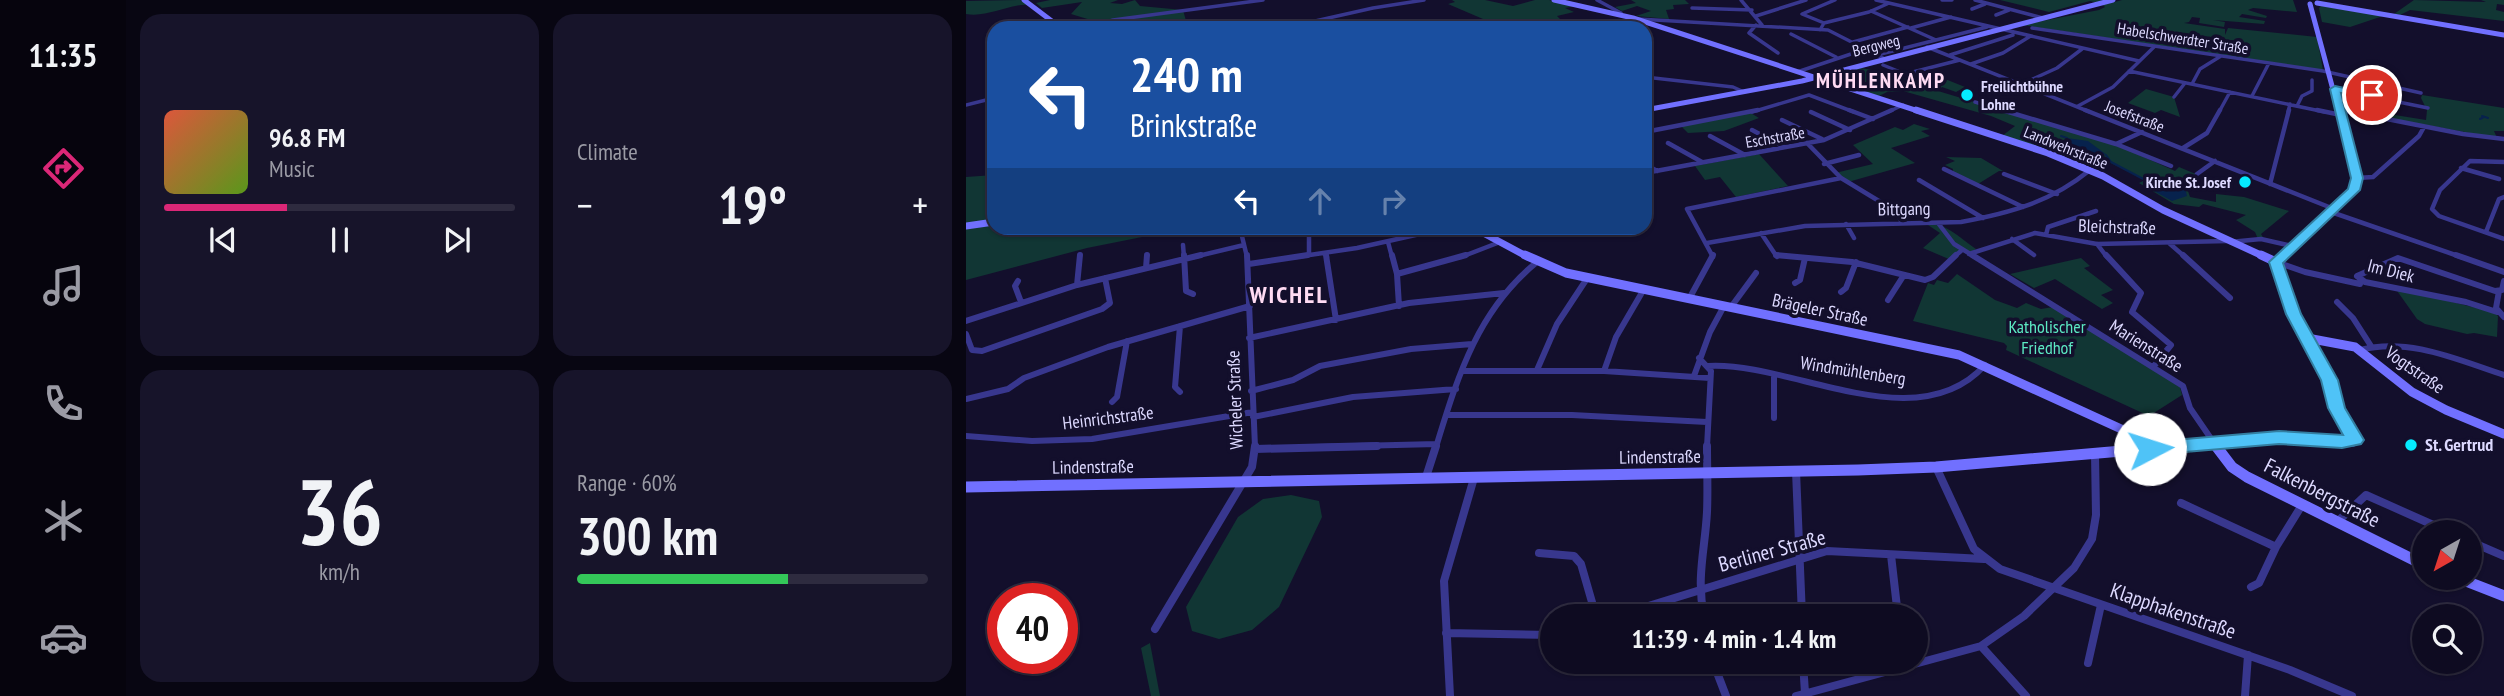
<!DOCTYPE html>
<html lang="en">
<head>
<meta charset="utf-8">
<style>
	:root { --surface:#0e0b21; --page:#17142a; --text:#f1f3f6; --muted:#9b9ba5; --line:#2e2b3f; --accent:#db2777 }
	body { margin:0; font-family:"PT Sans Narrow",sans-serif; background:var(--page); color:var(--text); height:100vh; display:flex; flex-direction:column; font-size:26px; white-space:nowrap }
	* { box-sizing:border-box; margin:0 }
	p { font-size:23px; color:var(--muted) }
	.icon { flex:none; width:38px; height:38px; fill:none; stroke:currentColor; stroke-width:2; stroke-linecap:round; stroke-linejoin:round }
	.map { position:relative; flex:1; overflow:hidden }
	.drawer { display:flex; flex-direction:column; gap:14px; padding:14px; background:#080612; width:840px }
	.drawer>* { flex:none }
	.top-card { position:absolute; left:21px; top:21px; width:665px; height:214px; border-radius:21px; box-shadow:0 2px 5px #0004,0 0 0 2px var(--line); background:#1a4fa0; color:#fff; overflow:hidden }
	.needle { width:46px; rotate:219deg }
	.tools { position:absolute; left:1446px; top:520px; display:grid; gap:14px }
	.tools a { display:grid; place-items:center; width:70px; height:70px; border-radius:50%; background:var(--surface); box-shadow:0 2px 5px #0004,0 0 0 2px var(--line); font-size:35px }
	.speed { position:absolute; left:21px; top:583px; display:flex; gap:14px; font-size:35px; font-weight:700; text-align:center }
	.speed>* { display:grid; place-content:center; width:91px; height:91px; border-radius:50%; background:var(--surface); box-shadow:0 2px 5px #0004,0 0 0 2px var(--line); line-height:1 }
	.speed .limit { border:10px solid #d22; background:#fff; color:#111 }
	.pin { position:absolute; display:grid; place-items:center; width:60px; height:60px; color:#fff; margin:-30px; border:4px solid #fff; border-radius:50%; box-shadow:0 2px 7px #0007 }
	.me { position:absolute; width:77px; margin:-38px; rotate:85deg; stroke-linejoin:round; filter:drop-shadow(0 0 5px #0008) }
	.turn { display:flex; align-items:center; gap:24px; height:147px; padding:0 28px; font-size:32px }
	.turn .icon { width:91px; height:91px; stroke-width:2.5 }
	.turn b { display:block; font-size:49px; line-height:60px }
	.lanes { display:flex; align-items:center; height:66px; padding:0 28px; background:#0003; justify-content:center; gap:35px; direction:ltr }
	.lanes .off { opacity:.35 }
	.big { font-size:52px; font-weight:700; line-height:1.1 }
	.drawer .card { flex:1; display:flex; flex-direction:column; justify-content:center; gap:10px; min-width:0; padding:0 24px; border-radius:21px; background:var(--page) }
	.drawer .dial { align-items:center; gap:0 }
	.dial b { font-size:91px; line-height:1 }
	.song { display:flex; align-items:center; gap:21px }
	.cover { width:84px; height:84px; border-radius:10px; background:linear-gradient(135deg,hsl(10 70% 55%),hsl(90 70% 35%)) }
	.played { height:7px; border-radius:4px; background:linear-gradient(90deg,var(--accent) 35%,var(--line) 35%) }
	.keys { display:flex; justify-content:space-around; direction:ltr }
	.heat { display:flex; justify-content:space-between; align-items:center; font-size:38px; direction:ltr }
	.charge { height:10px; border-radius:5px; background:linear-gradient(90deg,#34c759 60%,var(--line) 0) }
	.drawer .tiles { flex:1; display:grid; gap:14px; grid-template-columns:repeat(2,1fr) }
	.trip { position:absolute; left:574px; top:604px; width:388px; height:70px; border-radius:35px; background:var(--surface); box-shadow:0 2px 5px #0004,0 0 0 2px var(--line); font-weight:700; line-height:70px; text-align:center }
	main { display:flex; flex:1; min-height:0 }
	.menu { display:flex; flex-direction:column; width:126px; justify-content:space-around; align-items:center; background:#06040d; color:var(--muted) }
	.menu .icon { width:49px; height:49px }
	.menu .on { color:var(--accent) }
	.menu b { font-size:32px; color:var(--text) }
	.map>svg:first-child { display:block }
</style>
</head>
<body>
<main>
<nav class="menu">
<b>11:35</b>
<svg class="icon on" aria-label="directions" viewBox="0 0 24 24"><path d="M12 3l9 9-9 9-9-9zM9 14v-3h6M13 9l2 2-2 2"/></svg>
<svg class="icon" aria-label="music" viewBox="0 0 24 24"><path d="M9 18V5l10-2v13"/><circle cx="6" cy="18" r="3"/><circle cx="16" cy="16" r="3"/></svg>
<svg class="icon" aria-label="phone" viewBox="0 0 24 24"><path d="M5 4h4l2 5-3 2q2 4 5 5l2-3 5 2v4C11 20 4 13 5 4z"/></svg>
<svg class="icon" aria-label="climate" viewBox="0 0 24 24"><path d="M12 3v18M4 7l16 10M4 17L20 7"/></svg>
<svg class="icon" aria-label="car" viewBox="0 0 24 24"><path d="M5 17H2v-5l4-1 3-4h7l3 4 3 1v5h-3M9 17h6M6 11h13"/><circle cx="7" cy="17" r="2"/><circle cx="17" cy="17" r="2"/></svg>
</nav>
<section class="drawer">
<div class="tiles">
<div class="card">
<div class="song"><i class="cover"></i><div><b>96.8 FM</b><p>Music</p></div></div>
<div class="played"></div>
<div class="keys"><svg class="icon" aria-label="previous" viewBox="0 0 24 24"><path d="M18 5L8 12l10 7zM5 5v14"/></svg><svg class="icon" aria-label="pause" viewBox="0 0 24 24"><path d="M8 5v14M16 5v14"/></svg><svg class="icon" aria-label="next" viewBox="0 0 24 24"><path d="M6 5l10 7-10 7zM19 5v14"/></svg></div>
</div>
<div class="card"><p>Climate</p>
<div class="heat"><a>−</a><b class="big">19°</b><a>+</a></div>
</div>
<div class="card dial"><b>36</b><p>km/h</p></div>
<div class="card"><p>Range · 60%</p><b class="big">300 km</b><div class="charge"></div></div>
</div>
</section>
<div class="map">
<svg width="1538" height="696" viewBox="0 0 1538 696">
	<rect width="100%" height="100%" fill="#130f2c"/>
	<path fill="#113634" d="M54,0L65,5C43,3 22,18 0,14V1Z
		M84,0H152L144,3L156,4L169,0L174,6L217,10L222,28H124L138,21L120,28H101L128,21L105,14L116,2L76,8L70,3Z
		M486,0H519L547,6L569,0H583L609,6L599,8L608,12L591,16L594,19L538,28L482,4L489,2Z
		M665,0H719L723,4L707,5L708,9L700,10L703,19L670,16L685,11L671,6L656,11L649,7L670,3Z
		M1034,0H1144L1132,3L1124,1L1083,12Z
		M1156,0H1327L1331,12L1287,8L1282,10L1301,16L1300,18L1276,14L1273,17L1299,21L1298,24L1247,20L1259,22L1258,27L1233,23L1234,18L1226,17L1223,22L1218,23L1259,29V35L1262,28L1351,37L1357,70L1056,25L1133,10L1139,7L1137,5Z
		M1448,0L1520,2L1515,0H1538V5L1531,4L1530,10L1538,12V21L1444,10L1434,15L1428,14Z
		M1355,6L1417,16L1384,27L1356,22L1353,8Z
		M889,67L963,80L974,77L999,87L990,92L976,87L972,91L1151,145L1209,171L1213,167L1232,175L1219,182L1224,197L1250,202V194L1278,197L1323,211L1295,234L1298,239H1292L1289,232L1270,220L1280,215L1237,204L1233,207L1208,204L1173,183L1179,180L1143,162L1133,160L1117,164L1036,136L1049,126L1025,116L937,91L921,92L913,96L877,85L889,78L873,72Z
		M1180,89L1208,97L1214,117L1195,110L1189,113L1162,103Z
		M1456,95L1538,108V131H1528L1531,138L1379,110V107L1460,120L1461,110L1455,98Z
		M783,112L793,118L758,131L722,133L715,126Z
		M948,124L964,129L955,131L964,136L925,148L949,163L882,182L869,173L907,164L887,145L929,127L937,130Z
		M793,154L822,186L770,197L754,177L739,180L729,166Z
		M980,157L1015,158L1037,171H1033L1012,184L987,172V169L979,165L989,161Z
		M28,175V220L0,225V177Z
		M959,223C980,223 993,237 1010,249L1003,254L996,250L985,260L957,248L974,233Z
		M28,225V228H221L121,248L0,280V229Z
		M1115,258L1124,266L1118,268L1147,290L1135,295L1147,303L1136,309L1089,279L1068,288L1044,274Z
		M991,274L1029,300L1051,308L1060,303L1075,309L1087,307L1214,387L1216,395L1183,416L1040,350L1041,346L1038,343L947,321L962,283L968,285L971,280L982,283Z
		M1429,288L1527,312L1532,316L1531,337L1508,333L1501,334L1459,324L1451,319Z
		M325,495L353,501L356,517L313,607L286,630L253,639L226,631L220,607L272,517L297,499Z
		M184,643L194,696H185L175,648Z"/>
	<path fill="#07224d" d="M1101,138L1122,141L1141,155L1133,153C1116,165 1089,153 1071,143L1098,145Z
		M1197,180L1219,188L1221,196L1206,201L1179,186Z"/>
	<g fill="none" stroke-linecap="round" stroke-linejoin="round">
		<path stroke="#07224d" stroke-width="2" d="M1514,119L1518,117L1516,116L1522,118
			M1095,136L1101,138
			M1140,155L1145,162L1181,181"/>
		<path stroke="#38378e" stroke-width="3.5" d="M631,0L655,13L653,14
			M775,0L796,25
			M910,0L1173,61
			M976,0H986
			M1009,0L1077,18
			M726,8L786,10
			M1006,9L1019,4
			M905,11L970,40
			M1030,15L1043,10
			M790,16L840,0
			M672,19L862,30L917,58
			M858,23L836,14L869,0
			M790,25L783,33L812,53
			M122,28L147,20L297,0
			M318,28L407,8L458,0
			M640,28L675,20
			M945,28L985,17
			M1066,28L1357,71L1455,93
			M854,30L858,23L903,12L921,4
			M825,34L870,57
			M887,42L942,27
			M961,47L1124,112
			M911,55L1021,27
			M984,55L1047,35
			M1005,64L1037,53L1063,37
			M917,65L939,74L994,60
			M1163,71L1359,112
			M831,72L900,49
			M679,77L767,87L778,92
			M1056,84L1091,68L1116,49
			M1226,84L1234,69L1255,56
			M1369,89L1462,108
			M1286,96L1303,63
			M1208,97L1219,83
			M1009,102L1042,112
			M0,105L28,98
			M1112,106L1147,87L1189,46
			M1331,106L1336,96L1346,91V80
			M1375,110L1384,112
			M786,112L843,95L888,112
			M922,112L937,105
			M1253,112L1264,92
			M1322,112L1324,104"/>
		<path stroke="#38378e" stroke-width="4.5" d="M883,110L907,119
			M1036,110L1150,144L1205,166
			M1119,110L1368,209
			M1351,110L1375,115
			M1375,110L1497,134L1538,139
			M845,112L884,130
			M816,120L856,139
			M786,130L818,147
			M679,132L792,110
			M744,136L779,155
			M702,143L736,162
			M841,143L875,178L931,212L936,223
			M1150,144L1176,132
			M1217,148L1241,133L1254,110
			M1538,162L1504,161L1474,190L1466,209L1473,216L1538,239
			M679,164L691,171
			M858,164L893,155
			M1495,168L1533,179
			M978,169L1057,207
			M679,173L858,140L926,110
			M1038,174L1091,194
			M1231,174L1249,161
			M1391,178L1407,177L1453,136L1458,127
			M953,180L1017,218
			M1304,184L1323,110
			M1365,212L1495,257
			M972,223L988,244L1009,257
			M880,224L888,238
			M274,228L281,257
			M343,228V255
			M1520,232L1533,199L1538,197
			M795,233L811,257
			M1080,235L1082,227L1130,211
			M1046,239L1068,255
			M422,242L426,257
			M1264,242L1295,239L1326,246
			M741,243L839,226L995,222C1044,213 1085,202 1124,170
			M1203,243L1219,257
			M1131,244L1141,257
			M217,245L218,257
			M360,253L361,257
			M1003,254L1069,233L1131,244L1261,241
			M228,257L278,245
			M330,257L391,248L481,228
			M495,257L534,242
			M747,257L721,209L875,178
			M988,257L996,250"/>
		<path stroke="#38378e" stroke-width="6" d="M218,255L220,291L227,294
			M281,255L289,447
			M360,255L370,320
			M426,255L431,274L433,306
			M810,255L886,262L959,280L967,277L990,255
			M1006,255L1217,386L1224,408L1248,443
			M1140,255L1175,293L1166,312L1205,345L1188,366
			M1217,255L1264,298
			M1490,255L1538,272
			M1310,262L1339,272L1394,284
			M283,264L342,255
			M180,268L181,255
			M431,274L500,255
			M52,281L49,286L55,302
			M829,283L834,280L839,258
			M111,285L114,255
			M1533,291L1530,308L1538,317
			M875,292L880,288L890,262
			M723,299L747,255
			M922,300L938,275
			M1371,302L1387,318L1405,346
			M765,307L790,273
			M1531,312L1500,302L1399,282L1391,276L1432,258L1529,291L1536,290L1538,281
			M0,321L111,285L235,255
			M214,326L209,387L214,392
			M0,334L6,350L16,351L136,309L144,303L139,278
			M283,338L443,303L538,293
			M1394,350C1443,337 1492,360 1538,375
			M733,358L745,371L741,447
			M742,366C825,361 951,441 1019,365
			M571,370L591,324L622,277
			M496,371H638L744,378
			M638,371L650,337L678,289
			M808,374V418
			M728,376L744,332L758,306
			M285,391L327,380L354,366L445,349L506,344
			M0,399L42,389L58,378L142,347L284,306
			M146,402L151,397L161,341
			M482,415H606L741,422
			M287,417L387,397L490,389
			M0,436L66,441L126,439L287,412
			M348,447L471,444
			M470,447C492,376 511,311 571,262"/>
		<path stroke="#38378e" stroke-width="8" d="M289,449L411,446
			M970,467L1008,549L1034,569L1324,670L1386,696
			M830,471L836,616
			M460,477L470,446
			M1215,503L1310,547
			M1371,522L1400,495L1483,532
			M1503,541L1538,556
			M573,553L608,556L615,564L630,616
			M925,555L932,616
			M1285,587L1293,583L1310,547L1336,505
			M650,616L861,551L1018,559
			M738,616C730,577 739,550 741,512C742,490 741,468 741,446
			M189,629L286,467L289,446
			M480,633L586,635
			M1015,646L1060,696
			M747,662L760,696
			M837,662L839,693
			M1122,663L1135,605
			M484,696L478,581L508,478
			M830,696L1015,646L1058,616L1108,568L1126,539L1130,515L1129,454
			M1279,696L1282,655"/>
		<path stroke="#7170ff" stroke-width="5" d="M58,0L95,28
			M588,0L667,18L955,112
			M1351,3L1538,35
			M1344,4L1373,112
			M679,110L836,81L1147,0"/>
		<path stroke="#7170ff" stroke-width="7" d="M950,110L1082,153L1137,176L1197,210L1299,257
			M0,226L28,222
			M508,228L562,257
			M1316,257L1384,195L1391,178L1373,110"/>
		<path stroke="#7170ff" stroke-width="9" d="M559,255L600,273L993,355L1164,433L1183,447
			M1295,255L1310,262
			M1310,262L1317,255
			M1341,338L1389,347L1446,392L1480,410L1538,434
			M1248,443L1251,447
			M1194,447L1313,437L1387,442L1389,437L1373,414L1363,380L1328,314L1310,262"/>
		<path stroke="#7170ff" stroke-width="11" d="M1181,446L1184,448
			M1250,446L1266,467L1281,477L1458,565
			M0,487L892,470L970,467L1214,446
			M1492,578L1538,596"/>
	</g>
	<path fill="#4fc3f7" stroke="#337fa1" stroke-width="2" d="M1369,86L1411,95L1406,98L1375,93L1397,178L1394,190L1317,263L1335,314L1372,380L1379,408L1398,440L1395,444L1376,448L1313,444L1184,455L1177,453L1175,449L1177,444L1184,442L1313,431L1377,435L1362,408L1355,380L1320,314L1303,262L1382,189L1385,178L1364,89Z"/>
	<g fill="#05ebff" stroke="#130f2c" stroke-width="2.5">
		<circle cx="1001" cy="95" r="7"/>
		<circle cx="1279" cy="182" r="7"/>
		<circle cx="1445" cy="445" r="7"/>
	</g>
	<g text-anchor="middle" stroke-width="7" stroke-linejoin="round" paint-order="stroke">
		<g font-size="16" fill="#ddd9ff" stroke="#130f2c">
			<text transform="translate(1217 38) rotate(9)" y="6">Habelschwerdter Straße</text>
			<text transform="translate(910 45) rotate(-14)" y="6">Bergweg</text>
			<text transform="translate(1169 116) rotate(21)" y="6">Josefstraße</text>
			<text transform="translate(809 137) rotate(-10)" y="6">Eschstraße</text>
			<text transform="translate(1100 147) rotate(22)" y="6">Landwehrstraße</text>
		</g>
		<g font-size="16" font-weight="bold" fill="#ddd9ff" stroke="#130f2c" text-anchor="start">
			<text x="1015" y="92">Freilichtbühne<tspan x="1015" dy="18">Lohne</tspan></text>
			<text x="1265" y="188" text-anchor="end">Kirche St. Josef</text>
		</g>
		<g font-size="18" fill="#ddd9ff" stroke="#130f2c">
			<text transform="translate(938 209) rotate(-1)" y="6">Bittgang</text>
			<text transform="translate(1151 227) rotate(2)" y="6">Bleichstraße</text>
			<text transform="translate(1425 271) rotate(14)" y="6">Im Diek</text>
			<text transform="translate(854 310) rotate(12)" y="6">Brägeler Straße</text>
			<text transform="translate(1180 346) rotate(32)" y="6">Marienstraße</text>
			<text transform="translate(1449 370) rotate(35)" y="6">Vogtstraße</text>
			<text transform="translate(887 371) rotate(9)" y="6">Windmühlenberg</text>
			<text transform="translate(269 400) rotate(-92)" y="6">Wicheler Straße</text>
			<text transform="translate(142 418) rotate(-7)" y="6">Heinrichstraße</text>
			<text transform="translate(694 457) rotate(-1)" y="6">Lindenstraße</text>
			<text transform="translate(127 467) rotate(-1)" y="6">Lindenstraße</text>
		</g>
		<g font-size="18" fill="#5ce9c3" stroke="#130f2c">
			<text x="1081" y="333">Katholischer<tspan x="1081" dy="21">Friedhof</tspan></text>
		</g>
		<g font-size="18" font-weight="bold" fill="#ddd9ff" stroke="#130f2c" text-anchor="start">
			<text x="1459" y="451">St. Gertrud</text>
		</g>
		<g font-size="21" font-weight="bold" letter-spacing="2" fill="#ffdbf3" stroke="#130f2c">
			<text x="915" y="88">MÜHLENKAMP</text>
		</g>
		<g font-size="21" fill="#ddd9ff" stroke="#130f2c">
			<text transform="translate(1356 493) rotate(27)" y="7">Falkenbergstraße</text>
			<text transform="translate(806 551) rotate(-15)" y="7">Berliner Straße</text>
			<text transform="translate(1207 611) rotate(19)" y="7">Klapphakenstraße</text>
		</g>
		<g font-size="24" font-weight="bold" letter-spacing="2" fill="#ffdbf3" stroke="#130f2c">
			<text x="323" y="303">WICHEL</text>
		</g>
	</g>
</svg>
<div class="tools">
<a><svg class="needle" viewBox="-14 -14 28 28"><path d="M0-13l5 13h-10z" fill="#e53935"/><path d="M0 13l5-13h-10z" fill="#9b9ba5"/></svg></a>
<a><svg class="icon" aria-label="search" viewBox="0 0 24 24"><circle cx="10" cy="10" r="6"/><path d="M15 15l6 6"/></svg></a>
</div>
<div class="speed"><div class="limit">40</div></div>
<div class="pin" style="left:1406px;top:95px;background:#d93025"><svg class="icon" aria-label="arrive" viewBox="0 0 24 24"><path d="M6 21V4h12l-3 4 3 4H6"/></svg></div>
<svg class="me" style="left:1184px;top:449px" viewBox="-20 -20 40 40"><circle r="19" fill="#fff"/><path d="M0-13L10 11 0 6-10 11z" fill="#4fc3f7"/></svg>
<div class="trip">11:39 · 4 min · 1.4 km</div>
<div class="top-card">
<div class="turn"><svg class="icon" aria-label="left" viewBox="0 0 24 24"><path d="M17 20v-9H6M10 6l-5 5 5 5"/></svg><div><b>240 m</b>Brinkstraße</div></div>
<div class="lanes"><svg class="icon" aria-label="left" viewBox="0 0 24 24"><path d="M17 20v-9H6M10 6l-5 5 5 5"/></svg><svg class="icon off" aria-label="ahead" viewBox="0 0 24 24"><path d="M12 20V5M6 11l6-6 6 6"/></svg><svg class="icon off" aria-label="right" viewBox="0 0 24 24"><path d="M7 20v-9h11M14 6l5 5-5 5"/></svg></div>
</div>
</div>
</main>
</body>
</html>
